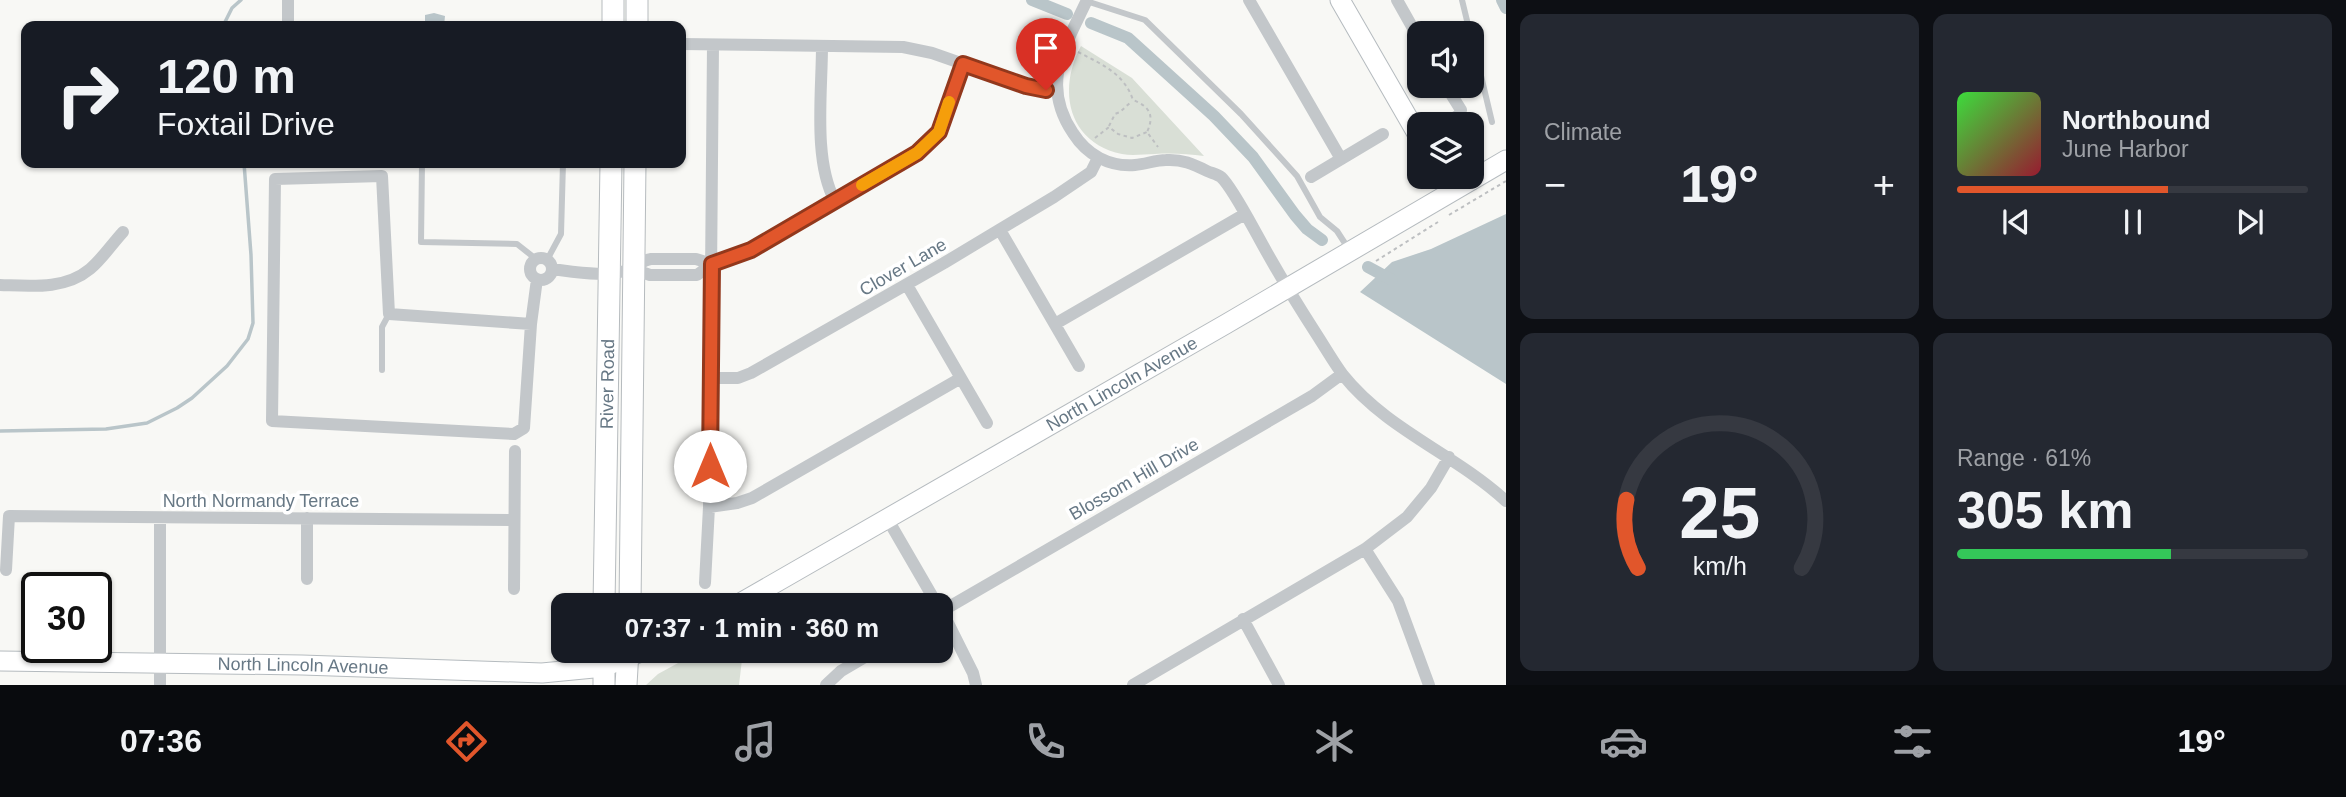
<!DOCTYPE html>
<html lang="en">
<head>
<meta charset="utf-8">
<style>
	:root { --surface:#171b24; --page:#242831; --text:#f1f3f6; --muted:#9ea1a6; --line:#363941; --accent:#e1562b }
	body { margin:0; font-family:Helvetica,sans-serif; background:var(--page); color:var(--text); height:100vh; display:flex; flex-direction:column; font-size:26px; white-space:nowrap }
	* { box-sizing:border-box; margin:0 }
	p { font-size:23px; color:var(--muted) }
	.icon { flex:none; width:38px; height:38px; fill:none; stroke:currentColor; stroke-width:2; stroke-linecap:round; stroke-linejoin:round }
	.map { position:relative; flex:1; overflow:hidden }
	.drawer { display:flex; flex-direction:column; gap:14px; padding:14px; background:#0d0f14; width:840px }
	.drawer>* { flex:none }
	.banner { position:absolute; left:21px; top:21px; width:665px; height:147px; border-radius:14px; box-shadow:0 2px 5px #0004; background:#171b24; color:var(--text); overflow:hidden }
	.buttons { position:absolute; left:1407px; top:21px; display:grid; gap:14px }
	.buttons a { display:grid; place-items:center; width:77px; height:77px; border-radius:14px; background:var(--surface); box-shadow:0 2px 5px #0004; font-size:35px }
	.speed { position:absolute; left:21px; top:572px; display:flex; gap:14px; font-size:35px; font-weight:700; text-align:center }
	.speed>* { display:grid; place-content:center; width:91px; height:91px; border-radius:50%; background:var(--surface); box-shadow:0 2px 5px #0004; line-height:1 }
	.speed .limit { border:4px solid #111; border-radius:10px; background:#fff; color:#111 }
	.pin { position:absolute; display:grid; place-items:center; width:60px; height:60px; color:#fff; margin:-72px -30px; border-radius:50% 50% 50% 0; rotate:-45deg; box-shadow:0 0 7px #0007 }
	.pin .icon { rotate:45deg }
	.me { position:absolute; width:77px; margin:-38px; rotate:0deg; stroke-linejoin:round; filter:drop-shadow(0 0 5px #0008) }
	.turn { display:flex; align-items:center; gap:24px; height:147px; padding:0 21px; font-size:32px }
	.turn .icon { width:91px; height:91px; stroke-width:2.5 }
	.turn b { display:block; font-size:49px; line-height:60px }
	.big { font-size:52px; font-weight:600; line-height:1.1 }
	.drawer .tile { flex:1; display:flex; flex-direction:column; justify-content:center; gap:10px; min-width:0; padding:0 24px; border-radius:14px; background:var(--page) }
	.drawer .dial { align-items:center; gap:0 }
	.dial svg { height:182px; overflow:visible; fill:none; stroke:var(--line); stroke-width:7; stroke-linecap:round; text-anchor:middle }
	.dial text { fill:var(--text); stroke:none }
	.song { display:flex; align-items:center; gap:21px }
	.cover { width:84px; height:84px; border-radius:10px; background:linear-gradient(135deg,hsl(120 70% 55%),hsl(350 70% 35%)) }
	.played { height:7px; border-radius:4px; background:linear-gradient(90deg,var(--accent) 60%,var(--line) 60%) }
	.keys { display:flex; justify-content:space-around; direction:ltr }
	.heat { display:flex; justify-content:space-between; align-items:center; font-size:38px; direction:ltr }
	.charge { height:10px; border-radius:5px; background:linear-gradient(90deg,#34c759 61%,var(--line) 0) }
	.drawer .tiles { flex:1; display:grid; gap:14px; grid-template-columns:repeat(2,1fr) }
	.trip { position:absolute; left:551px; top:593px; width:402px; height:70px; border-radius:14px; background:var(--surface); box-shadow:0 2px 5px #0004; font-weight:600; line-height:70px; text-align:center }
	.tab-bar { display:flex; height:112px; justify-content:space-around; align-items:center; background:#090b0e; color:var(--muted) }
	.tab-bar .icon { width:49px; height:49px }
	.tab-bar .current { color:var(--accent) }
	.tab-bar b { font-size:32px; color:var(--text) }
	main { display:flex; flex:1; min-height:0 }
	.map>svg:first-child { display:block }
</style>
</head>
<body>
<main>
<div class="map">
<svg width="1506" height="685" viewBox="0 0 1506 685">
	<rect width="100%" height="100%" fill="#f8f8f5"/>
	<path fill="#d9dfd6" d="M1081,46L1132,78L1204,156C1188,154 1172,153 1155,154C1144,154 1133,156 1122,154C1068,143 1057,90 1081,46Z
		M700,651H743L739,685H646L658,674Z"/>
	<path fill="#b9c5c9" d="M434,13L445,16L444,26H425V15Z
		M1506,214V384L1360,292L1392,262L1431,249Z"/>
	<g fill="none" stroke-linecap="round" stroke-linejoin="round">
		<path stroke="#b9c5c9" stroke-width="3.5" d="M223,26L232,8L241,0
			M0,431L106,429L147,423L177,408L192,398L227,366L248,339L253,323L251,255L244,163"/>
		<path stroke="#b9c5c9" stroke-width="12" d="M1032,0L1067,14
			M1502,0L1506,8
			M1091,23L1128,38L1214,116L1253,157L1295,215L1307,229L1322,240
			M1368,267L1392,280"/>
		<defs>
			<g id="secondary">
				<path d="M1340,0L1419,137"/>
				<path id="s1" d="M735,606L1226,324L1506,160"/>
				<path id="s2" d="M0,661L302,665L542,673L604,667L643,651"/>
			</g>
			<g id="primary">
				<path d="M613,26V0"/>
				<path d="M637,26V0"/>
				<path id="s3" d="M604,606L611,163"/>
				<path d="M630,606L635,163"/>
				<path d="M604,651V685"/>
				<path d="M626,685L628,651"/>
			</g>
		</defs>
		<use href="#secondary" stroke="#b5bbbf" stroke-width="21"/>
		<use href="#primary" stroke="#b6bbbe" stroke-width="23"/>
		<path stroke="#bdbfc1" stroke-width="2" stroke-dasharray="3.5 3.5" stroke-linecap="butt" d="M1078,52C1101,64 1124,73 1133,100C1149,106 1155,115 1147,132L1158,147
			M1109,126L1115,114L1120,112L1132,101
			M1095,138L1109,127L1118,134L1132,138L1147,132
			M1449,215L1506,181
			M1376,261L1438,222"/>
		<path stroke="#c3c7ca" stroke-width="6" d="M1462,0L1470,33
			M1086,1L1145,20L1241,114L1297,176L1320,217L1337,231L1348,248
			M1472,38L1492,122
			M1439,124L1461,110
			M422,163L421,242L517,244L536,259
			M547,260L561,234L563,163
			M382,370V327L389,314"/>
		<path stroke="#c3c7ca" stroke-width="12" d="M288,0V26
			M1087,0C1065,47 1040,84 1073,133C1087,155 1109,167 1135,165C1146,164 1156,160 1166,160C1182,159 1193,164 1207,171C1211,173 1217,174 1221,177C1232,187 1252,226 1260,240C1278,273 1297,304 1317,335C1326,349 1334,363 1343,375C1387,430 1455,454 1506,501
			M1249,0L1341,159
			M1397,0L1419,39
			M681,44L903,47L932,53L1026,86L1041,90H1056
			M822,46C822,92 813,161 835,201
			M1446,86L1461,110
			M1311,177L1383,134
			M1000,230L1079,366
			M530 269a11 11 0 1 1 22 0a11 11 0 1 1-22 0Z
			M552,269C576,272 608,278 631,269C639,266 642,260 651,259H696L712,264
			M633,269L650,275H697L712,264L751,250L917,153L939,132L963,64
			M0,285C30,286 65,290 90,269C102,259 112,244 123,232
			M907,285L987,423
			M531,324L389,314L382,176L275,179L272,421L514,434L524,428L531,324L537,279
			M1055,324L1245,214
			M710,378H738L751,373L944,263L1054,197L1091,172L1098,158
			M709,507L737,503L752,498L961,378
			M887,518L938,606
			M160,519V685
			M1365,549L1398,601L1429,685
			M6,570L9,516L513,520
			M307,579V518
			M705,583L709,507L713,45
			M514,589L515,451
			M942,611L1312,396L1342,374
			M942,611L973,673L976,685
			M1243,619L1279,685
			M826,685L841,671L875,651
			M1133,685L1365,549L1407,517L1431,488L1449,457"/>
		<use href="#secondary" stroke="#fff" stroke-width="19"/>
		<use href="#primary" stroke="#fff" stroke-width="21"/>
	</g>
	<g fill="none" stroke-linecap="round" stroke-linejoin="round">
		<defs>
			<path id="route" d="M710,466L712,264L751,250L917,153L939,132L963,64L1026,86L1046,90"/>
		</defs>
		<use href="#route" stroke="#92381c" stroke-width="18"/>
		<use href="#route" stroke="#e1562b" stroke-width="12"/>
		<path stroke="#f59e0b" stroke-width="12" d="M862,185L917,153L939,132L949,102"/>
	</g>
	<g text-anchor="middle" stroke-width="7" stroke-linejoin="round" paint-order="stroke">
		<g font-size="18" fill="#677885" stroke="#fff">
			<text transform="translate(903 267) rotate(-30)" y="6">Clover Lane</text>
			<text dy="6" stroke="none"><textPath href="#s3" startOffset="222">River Road</textPath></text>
			<text dy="6" stroke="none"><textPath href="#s1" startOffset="446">North Lincoln Avenue</textPath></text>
			<text transform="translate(1134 479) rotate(-30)" y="6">Blossom Hill Drive</text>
			<text x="261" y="507">North Normandy Terrace</text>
			<text dy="6" stroke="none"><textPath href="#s2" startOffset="303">North Lincoln Avenue</textPath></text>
		</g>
	</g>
</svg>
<div class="buttons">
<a><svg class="icon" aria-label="sound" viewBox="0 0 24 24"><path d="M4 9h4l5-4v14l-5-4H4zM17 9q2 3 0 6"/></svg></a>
<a><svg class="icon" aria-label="layers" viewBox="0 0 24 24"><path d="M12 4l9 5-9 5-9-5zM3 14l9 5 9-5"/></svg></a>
</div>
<div class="speed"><div class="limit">30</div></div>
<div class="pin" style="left:1046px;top:90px;background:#d93025"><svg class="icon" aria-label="arrive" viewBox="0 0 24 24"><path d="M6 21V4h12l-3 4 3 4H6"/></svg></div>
<svg class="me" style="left:710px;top:466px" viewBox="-20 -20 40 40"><circle r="19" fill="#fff"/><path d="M0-13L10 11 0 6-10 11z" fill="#e1562b"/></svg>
<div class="trip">07:37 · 1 min · 360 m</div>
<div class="banner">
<div class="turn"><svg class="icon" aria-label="right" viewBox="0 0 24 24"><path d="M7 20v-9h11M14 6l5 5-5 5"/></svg><div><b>120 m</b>Foxtail Drive</div></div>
</div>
</div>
<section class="drawer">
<div class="tiles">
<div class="tile"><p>Climate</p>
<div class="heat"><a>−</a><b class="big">19°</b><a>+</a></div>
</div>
<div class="tile">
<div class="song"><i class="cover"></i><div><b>Northbound</b><p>June Harbor</p></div></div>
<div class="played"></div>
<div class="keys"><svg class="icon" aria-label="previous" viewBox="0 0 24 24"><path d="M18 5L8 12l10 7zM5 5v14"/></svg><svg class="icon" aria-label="pause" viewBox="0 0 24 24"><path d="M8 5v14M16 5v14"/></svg><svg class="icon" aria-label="next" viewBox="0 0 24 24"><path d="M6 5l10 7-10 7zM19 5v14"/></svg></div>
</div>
<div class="tile dial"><svg viewBox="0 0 100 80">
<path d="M14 69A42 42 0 1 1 86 69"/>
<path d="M14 69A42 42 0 0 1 9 39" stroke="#e1562b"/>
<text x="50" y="56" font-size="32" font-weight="700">25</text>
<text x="50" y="72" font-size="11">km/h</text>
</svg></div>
<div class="tile"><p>Range · 61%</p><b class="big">305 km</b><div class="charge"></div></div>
</div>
</section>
</main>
<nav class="tab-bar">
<b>07:36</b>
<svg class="icon current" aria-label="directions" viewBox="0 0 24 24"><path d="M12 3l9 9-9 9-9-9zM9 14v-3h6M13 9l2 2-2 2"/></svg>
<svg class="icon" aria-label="music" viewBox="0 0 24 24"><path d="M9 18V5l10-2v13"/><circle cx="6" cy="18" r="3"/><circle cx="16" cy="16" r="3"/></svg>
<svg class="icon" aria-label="phone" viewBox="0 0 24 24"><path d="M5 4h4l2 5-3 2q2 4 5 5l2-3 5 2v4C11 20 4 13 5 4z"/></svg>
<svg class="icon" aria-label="climate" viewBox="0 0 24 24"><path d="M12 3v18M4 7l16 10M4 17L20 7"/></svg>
<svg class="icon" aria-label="car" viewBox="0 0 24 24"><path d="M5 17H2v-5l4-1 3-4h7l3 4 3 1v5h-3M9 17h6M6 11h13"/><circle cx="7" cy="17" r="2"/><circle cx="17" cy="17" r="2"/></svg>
<svg class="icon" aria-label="filters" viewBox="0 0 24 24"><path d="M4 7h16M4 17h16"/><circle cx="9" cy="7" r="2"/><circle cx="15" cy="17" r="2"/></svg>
<b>19°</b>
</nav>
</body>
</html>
